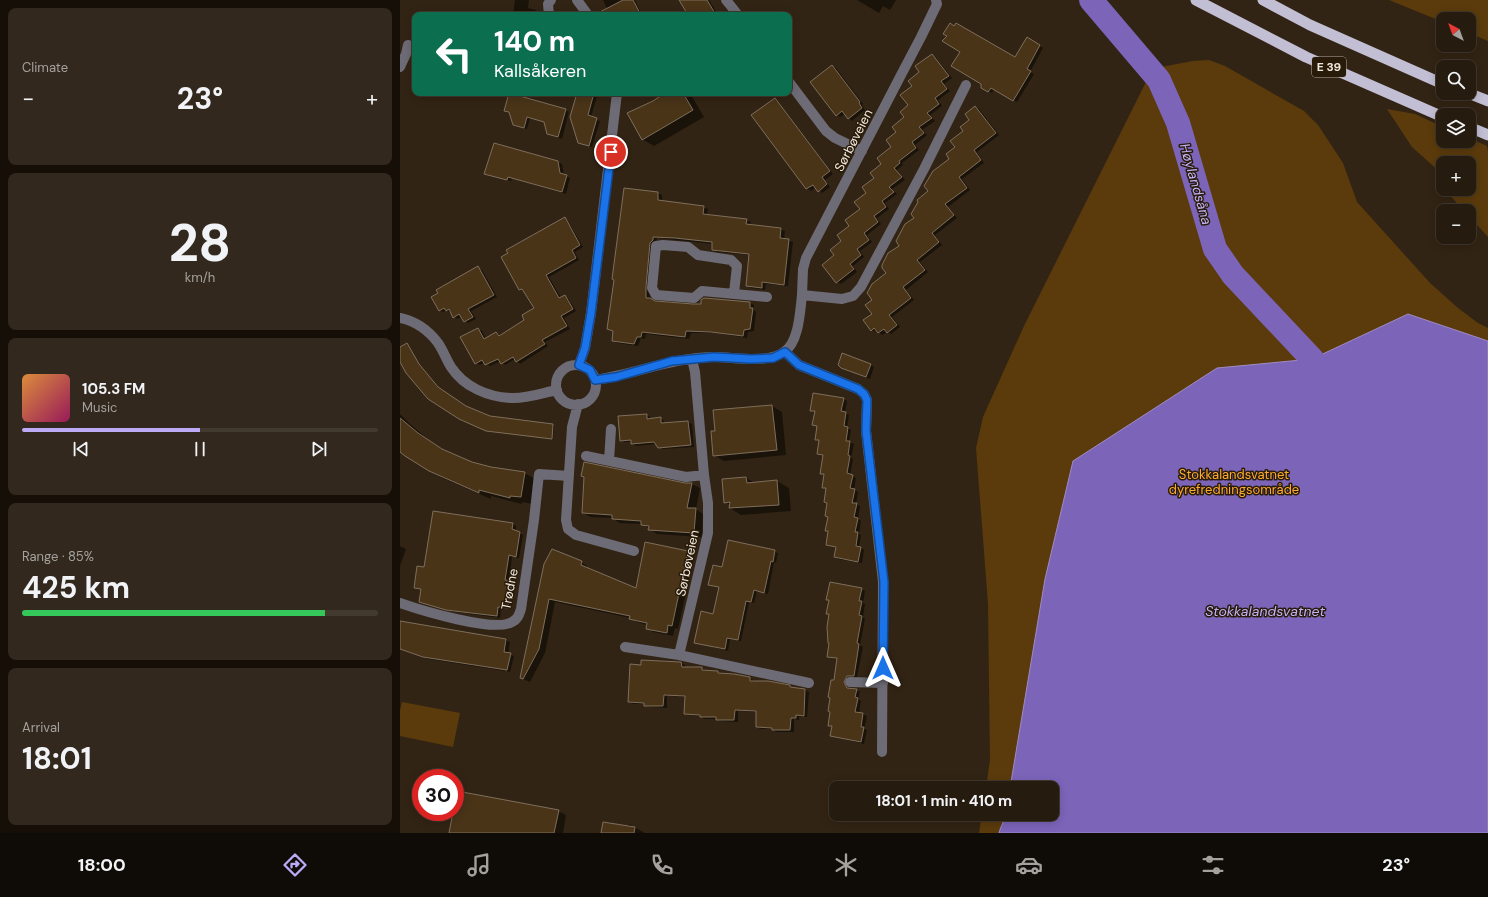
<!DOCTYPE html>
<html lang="en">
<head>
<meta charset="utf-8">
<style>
	:root { --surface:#261b0f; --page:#32281d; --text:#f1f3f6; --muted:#a4a19e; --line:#42392f; --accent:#bcaaf6 }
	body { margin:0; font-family:"DM Sans",sans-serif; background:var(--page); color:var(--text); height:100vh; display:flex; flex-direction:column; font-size:15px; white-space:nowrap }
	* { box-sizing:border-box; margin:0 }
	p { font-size:13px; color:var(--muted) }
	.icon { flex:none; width:22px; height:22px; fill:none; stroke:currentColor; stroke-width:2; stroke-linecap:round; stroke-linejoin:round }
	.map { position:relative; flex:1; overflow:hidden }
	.drawer { display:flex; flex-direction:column; gap:8px; padding:8px; background:#150f08; width:400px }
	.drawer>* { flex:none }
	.hud { position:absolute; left:12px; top:12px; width:380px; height:84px; border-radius:8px; box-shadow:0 2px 10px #0003,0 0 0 1px var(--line); background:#0b6e4f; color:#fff; overflow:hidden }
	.needle { width:26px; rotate:319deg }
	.tools { position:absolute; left:1036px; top:12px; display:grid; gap:8px }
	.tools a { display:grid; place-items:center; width:40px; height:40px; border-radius:8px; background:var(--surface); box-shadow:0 2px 10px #0003,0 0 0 1px var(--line); font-size:20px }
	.speed { position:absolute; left:12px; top:769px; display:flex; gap:8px; font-size:20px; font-weight:700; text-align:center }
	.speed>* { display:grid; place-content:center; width:52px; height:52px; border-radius:50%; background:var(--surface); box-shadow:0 2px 10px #0003,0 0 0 1px var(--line); line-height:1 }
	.speed .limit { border:6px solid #d22; background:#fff; color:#111 }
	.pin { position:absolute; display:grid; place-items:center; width:34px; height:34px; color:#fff; margin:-17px; border:2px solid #fff; border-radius:50%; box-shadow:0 1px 4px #0007 }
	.me { position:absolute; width:44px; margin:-22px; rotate:0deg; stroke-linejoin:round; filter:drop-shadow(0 0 3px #0008) }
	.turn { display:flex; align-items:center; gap:14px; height:84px; padding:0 16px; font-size:18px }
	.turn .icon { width:52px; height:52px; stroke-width:2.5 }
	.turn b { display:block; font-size:28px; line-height:34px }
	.big { font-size:30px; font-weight:700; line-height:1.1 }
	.drawer .tile { flex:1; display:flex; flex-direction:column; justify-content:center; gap:6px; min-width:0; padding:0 14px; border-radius:8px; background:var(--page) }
	.drawer .dial { align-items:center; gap:0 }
	.dial b { font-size:52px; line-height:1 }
	.song { display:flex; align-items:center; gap:12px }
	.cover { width:48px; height:48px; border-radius:6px; background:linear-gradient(135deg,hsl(30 70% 55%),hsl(330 70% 35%)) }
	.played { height:4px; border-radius:2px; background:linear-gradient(90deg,var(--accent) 50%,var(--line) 50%) }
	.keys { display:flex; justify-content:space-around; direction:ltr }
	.heat { display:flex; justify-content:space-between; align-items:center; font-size:22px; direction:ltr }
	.charge { height:6px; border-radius:3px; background:linear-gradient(90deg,#34c759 85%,var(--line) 0) }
	.trip { position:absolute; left:429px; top:781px; width:230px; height:40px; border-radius:8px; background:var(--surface); box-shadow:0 2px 10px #0003,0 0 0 1px var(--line); font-weight:700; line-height:40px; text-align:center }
	.tabs { display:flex; height:64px; justify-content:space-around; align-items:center; background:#0f0b06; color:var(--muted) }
	.tabs .icon { width:28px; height:28px }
	.tabs .selected { color:var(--accent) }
	.tabs b { font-size:18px; color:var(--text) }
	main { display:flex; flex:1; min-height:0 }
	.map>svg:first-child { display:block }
</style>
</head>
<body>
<main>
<section class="drawer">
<div class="tile"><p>Climate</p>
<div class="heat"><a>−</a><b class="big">23°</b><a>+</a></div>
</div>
<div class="tile dial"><b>28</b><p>km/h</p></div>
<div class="tile">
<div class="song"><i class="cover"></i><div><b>105.3 FM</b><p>Music</p></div></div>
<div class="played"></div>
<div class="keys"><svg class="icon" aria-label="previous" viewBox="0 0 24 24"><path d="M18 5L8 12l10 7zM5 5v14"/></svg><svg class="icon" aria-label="pause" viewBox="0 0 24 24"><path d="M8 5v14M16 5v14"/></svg><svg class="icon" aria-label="next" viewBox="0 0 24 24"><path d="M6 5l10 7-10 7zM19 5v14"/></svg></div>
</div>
<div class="tile"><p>Range · 85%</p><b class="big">425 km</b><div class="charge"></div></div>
<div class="tile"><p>Arrival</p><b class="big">18:01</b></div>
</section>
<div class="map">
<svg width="1088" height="833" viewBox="0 0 1088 833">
	<rect width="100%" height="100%" fill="#322414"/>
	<path fill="#5b3b0c" d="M989,0H1088V41L1069,33V19H1043V22Z
		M809,60L825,66L904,111L918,125L943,163L957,202L1030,283L1058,308L1078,323L1088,328V833H579L582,814H652V788H586L590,760L588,603L576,448L583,417L624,326L746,82L761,67L793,61Z
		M987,109L1015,114L1043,127V141H1069V138L1087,146L1088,152V237L1069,216V211H1064L1047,192L1046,189H1069V163H1043V181L1040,172L1012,147Z
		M2,702L60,713L53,747L0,736V711Z"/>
	<path fill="#7c64b9" stroke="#9f8cc4" d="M1008,314L1088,341V833H599C601,825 604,823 605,814H652V788H610L645,579L673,461L817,368L912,359Z"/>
	<path fill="#0007" d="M115,0H129L128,8L136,10V15H113Z
		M203,0H235L242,15H210Z
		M280,0H309L318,15H291Z
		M457,0H496L490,10L483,6L479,13Z
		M627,38L643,48L630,72L634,74L617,102L594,89L592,93L581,86L582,83L615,59Z
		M532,55L536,58L552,78L544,84L550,91L538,100L542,106L530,115L535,121L522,130L527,135L515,145L519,150L502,163L503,165L497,170L505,180L492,189L497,194L485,203L489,209L477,218L481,224L467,235L472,242L460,251L464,257L453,266L457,272L441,284L437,282L435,255L461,209L482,164L493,148L510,106L513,86L521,72Z
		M432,66L436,68L463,104L462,105L465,110L452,121L445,114L440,117L437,115Z
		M178,93H198L191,117L200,121L192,147L179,142Z
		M267,93H290L304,117L254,146L242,139L254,102Z
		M375,99L378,101L433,174L425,180L430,187L422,193L416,187L411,191L407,188L352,116Z
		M575,107L579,109L599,135L577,152L584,163L562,179L570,190L548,207L557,218L535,235L542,245L520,262L528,272L506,290L514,300L492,317L500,327L491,334L487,332L482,335L477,331L476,332L472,330L473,300L469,292L474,283L487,273L529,191L551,159L571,120Z
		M105,110H166L169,112L162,139L148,134L145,122L130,118L127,129L118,126L114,124L111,113Z
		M158,162L162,164L164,175L170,178L166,194L112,178L111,181L89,175Z
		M224,189L258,193L262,195V202L303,207L308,209L307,215L346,220L351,222L350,226L380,229L385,231L384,239L393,242L388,286L366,284L365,290L351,288L347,286L350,255L317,252L313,250V244L257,238L249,290L250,299L256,303L302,305L305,299L350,303L354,305V310L356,312L354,331L348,332L347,338L316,333H291L289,339L246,334L245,339L241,338L238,346L217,343L213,341L214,332L208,329L215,280Z
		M165,219L168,221L183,247L175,252L179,260L149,277L161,298L165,296L168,298L176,311L164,318L170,329L145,342L148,346L120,364L115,359L105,365L101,361L90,366L85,362L80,365L76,363L78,329L82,331L86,339L96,333L101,335L126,321L135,309L125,291L120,290L102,258Z
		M78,268L82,270L97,297L71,311L76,319L68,323L65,321L62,317L57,319L47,310L43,312L39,310Z
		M7,344L20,366L40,390L66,407L90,417L152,425L154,426L153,439L89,431L61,420L0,360V348Z
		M471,365L474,367L470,379L441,368Z
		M443,399L447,401L445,413L449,415L447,427L451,430L449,442L454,444L451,458L453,459L450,475L456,478L454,489L458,492L456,504L460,506L458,519L461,521L459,534L461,535L459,547L464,550L462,563L438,559L435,557L436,548L427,545L429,532L427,530L429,517L427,489L423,487L425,475L421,473L424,456L418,454L420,441L416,439L418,427L414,424L415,412L411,410Z
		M372,406L382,412L386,455L324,461L314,455L316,432L314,411Z
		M0,414L10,424L30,441L45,451L72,463L91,467L124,473L136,479L133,504L122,502V504L91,496V499L42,478L0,451Z
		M246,415L250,417V419L261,418L264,421L265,424L288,422L292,424L294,447L263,449L256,444L236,446L232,443V442H224L221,440Z
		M346,478L355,483L377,481L389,488L391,511L341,515L330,508V505L325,502Z
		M285,484H292L300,488L296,509L303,514L302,537L257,534L242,524L220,523L212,518L191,517L183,513Z
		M34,512L113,524L116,526V531L123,535L119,558L112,557L109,581L115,584L111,609L101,608L100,618L50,611L20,602L22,590L15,587L25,569Z
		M329,541L378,553L376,563L374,562L368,594L357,591L354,603L349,602L341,641L330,639L328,651L296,642L314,615L320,588L310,584L323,568Z
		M0,546L6,549L0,566Z
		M287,552L294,556L278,629L275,628L273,636L253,632L247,628V625L237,622L230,618L155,602L145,653L130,682L121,678L144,565L181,562L187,566V568L236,590Z
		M461,589L465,591L463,603L465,604L463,617L465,619L460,645L463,647L457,677L450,678L447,685L449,689L456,690L460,692L458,699L461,701L459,713L467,716L464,729L467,730L464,744L435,737L431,735L433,727L429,725L438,659L428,656L430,643V615L427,613L430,601L427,599Z
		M0,622L106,640L110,642L108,654H109L105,671L28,659L6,651L0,643Z
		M111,655L114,656L110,672L107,671Z
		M281,663L285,665V668H302L305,670L349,678L353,680V682L405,690L409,692L407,717H399V720L394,719V732H376L373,729H360L357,727V712L338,711V722L320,721L316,719H304L301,716L288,715L285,713L286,697L267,696V708L249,707L245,704H233L229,702L242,666Z
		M58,792L158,811L166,815L163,833H50Z
		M229,824L245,833H202L228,827Z"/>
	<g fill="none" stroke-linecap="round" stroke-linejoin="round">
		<path stroke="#7c64b9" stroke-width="24" d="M691,0L759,80L778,123L815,249L833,275L912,359"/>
	</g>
	<path fill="#493418" stroke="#7e6e5c" d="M223,0H233L241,15H194Z
		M279,0H307L316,15H288Z
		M550,23L554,26L556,23L615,57L627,37L640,45L627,69L631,71L613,101L591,88L588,92L581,88V84L551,66L560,52L542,41L547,36L543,34Z
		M532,54L549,76L541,81L547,89L535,98L539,104L527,113L532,118L519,127L524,133L512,142L516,148L499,161L500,163L494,168L502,177L489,187L494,192L482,201L486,207L474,216L478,222L464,233L469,240L457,249L461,255L450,264L454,269L436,283L422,265L434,255L430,250L441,241L437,235L449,226L445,220L460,209L454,202L466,193L462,187L474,178L470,173L481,164L477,158L491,147L486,140L496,132L492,127L504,117L500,112L508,105L500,95L512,86L508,81L519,72L515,66Z
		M432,65L460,102L459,103L462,108L448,119L442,111L436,116L410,82Z
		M109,93L166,109L158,137L147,134L144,122L127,117L124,128L113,125L109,112L104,111Z
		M177,93H194L188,115L197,118L189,146L178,143L170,117Z
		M265,93H283L293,110L242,140L227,113L253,101Z
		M375,98L430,171L422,177L427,184L418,192L413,185L406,189L351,115Z
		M575,106L596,133L574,150L581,160L559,177L567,188L545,204L554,215L532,233L539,242L517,260L525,270L503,287L511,298L489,315L497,325L487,333L484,329L478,333L474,328L471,331L463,320L472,314L465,305L472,300L467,293L472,284L486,273L482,268V265L488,253L499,246L496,241L505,224L514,218L511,214L518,202L517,200L528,191L524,186L533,171L549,159L546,154L555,147L550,141L563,131L560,127L569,120L565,114Z
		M94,143L158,161L160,173L167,175L162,192L108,177L107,180L84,174Z
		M224,188L258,192V200L304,206L303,214L347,219L346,224L381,228L380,238L389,239L384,285L362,282V288L346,286L349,254L312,250V242L275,238L253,237V240L250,243L246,287V298H250L255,301L293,304H301V300L304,298L350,302V308H353L350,329L344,330L343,336L311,332L286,331L285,337L242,332L241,337H237L234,344L212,341L213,331L207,329L214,280L212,279Z
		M165,217L180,245L172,250L176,258L146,275L159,298L165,295L173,309L161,316L167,326L142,340L145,344L116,362L113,357L101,364L98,359L85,365L82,360L75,364L60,337L78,328L84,339L96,332L99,336L124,320L122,315L134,308L122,289L119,290L101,257L108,253L106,250Z
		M78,266L94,295L68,309L73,317L64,322L59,314L53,318L49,309L46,311L44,308L39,311L31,297L38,293L36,290Z
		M7,343L19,364L38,387L66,406L90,416L153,424L152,439L86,431L59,419L28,399L6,373L0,362V347Z
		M442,353L471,364L466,377L441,368L438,365Z
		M413,393L444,398L441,411L446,412L444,426L448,427L446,441H450L448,455L450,456L447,473L453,475L450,488L455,489L452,503H457L454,517L458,518L455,532H458L456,546L461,547L458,562L434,557L436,547L426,545L428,531H425L428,517L425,516L427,503L424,502L426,488H422L424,474H420L423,455L417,454L419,440H415L417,426L412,425L415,411H410Z
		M372,405L377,450L313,456L311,431H315L313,410Z
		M247,414V419L261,417V423L288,421L291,445L258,448L254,442L231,444V440L220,441L218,416Z
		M0,418L18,433L42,449L72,462L91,467L125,472L121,497L110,496V498L79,490V493L29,471L5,456L0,452Z
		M184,462L285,483H292L287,508H296L294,533L248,530L249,526L241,525V521L212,519V515L182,513L184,477L181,476Z
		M346,477L347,483L377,480L379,505L329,508L330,502L324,503L322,479Z
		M33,511L113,523L112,529L120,532L116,557L109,555L105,580L112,581L108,608L98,607L97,616L46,610L19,602L21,589L14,588L17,566L24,567Z
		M328,540L375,550L373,562L371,561L364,593L354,590L351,602L346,601L338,640L327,638L325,649L294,643L301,611L313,614L319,587L308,585L313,565L322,567Z
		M245,542L288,551L272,626L268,625L267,633L246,629L247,623L229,619L230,616L149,599L139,649L123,679L120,678L144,564L152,549L182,561L181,565L236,588Z
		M430,582L462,588L459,601H462L459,615L462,616L457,643L459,644L454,676H447L444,682L447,688L457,689L455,697L458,698L455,712L463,713L461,727H464L461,742L430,736L432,726H428L430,712L428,711L430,698L428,697L431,680H434L437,658L427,657L429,643H428L427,627L429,614H426L429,600H426Z
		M0,621L106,639L104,652L111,653L107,670L23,657L0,649Z
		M241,660L281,662L282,667H302V670L318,671V673L334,674L350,677V681H368L390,685V687L405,689L404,716L396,715V718H391L390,730H372V728L356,727V711L335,710L334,720H316V717H300V715L284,714L285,696L264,695L263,706H244V703L228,702L230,664L241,665Z
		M57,791L159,810L154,833H49L53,812H55Z
		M203,822L235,827L234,833H201Z"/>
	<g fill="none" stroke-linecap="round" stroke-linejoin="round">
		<path stroke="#6d6b75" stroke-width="10" d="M177,0L188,15
			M326,0L338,15
			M149,15L148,4L151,0
			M0,67L6,54L8,45
			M389,82L426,131L435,138L462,151
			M334,293L337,266L331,260L298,255L288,247L263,245L256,246L252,288L256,295L294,298L302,291L367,297
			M402,295L403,269L406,258L501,75L521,37L537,4L536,0
			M0,318C15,321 28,330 38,343C43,350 46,359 51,367C64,387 88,397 111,398C126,399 142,393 157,390
			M385,352L399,365L458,389L464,394L467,400L466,431L483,582L482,752
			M179,365L185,348L191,313L217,93
			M156 385a20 20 0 1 1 40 0a20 20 0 1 1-40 0Z
			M195,380C235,374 274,357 315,357C334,357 368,364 384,352C399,342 400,312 402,295L442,299L453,296L461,287L524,169L566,85
			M178,404L172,427L166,520L168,529L176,535L234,551
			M186,456L286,477L304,475
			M209,461L211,429
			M0,603C20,610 95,633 112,622C118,619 119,615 121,609L134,520L139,474L169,476
			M225,647L279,655L409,683
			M279,655L308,533V503L304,475L295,372L292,359
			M450,682L483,683"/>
		<path stroke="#c2bed4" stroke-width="11" d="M796,0L906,57L1043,117
			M863,0L910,25L1043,84
			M1068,93L1088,101
			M1069,127L1088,135"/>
	</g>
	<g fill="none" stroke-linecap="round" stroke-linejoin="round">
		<defs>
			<path id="route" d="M211,152L191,313L185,348L179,365L190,370L195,380L216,377L272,361L314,357L351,359L373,358L385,352L399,365L458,389L464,394L467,400L466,431L484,582L483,668"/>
		</defs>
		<use href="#route" stroke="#114b97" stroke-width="10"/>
		<use href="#route" stroke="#1a73e8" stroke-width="7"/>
	</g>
	<g text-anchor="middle" stroke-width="3" stroke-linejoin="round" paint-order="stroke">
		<rect fill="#281b0a" stroke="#b5aa9e" stroke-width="1" x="912" y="57" width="34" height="20" rx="3"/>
		<g font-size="12" font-weight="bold" fill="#f1e8dd">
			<text x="929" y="71">E 39</text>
		</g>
		<g font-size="13" fill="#f1e8dd" stroke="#281b0a">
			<text transform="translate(453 140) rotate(-63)" y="5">Sørbøveien</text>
			<text transform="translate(287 563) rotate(-78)" y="5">Sørbøveien</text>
			<text transform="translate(109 589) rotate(-79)" y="5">Trødne</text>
		</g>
		<g font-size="13" fill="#feab30" stroke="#281b0a">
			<text x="834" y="479">Stokkalandsvatnet<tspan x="834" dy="15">dyrefredningsområde</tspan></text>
		</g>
		<g font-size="14" font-style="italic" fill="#c2b2f6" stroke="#281b0a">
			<text transform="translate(796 184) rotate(74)" y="5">Høylandsåna</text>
			<text x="865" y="616">Stokkalandsvatnet</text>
		</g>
	</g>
</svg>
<div class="tools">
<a><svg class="needle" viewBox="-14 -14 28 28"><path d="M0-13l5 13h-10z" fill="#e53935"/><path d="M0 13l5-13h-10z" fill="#a4a19e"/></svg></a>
<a><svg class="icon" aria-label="search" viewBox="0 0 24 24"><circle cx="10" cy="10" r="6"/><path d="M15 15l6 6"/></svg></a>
<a><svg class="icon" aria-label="layers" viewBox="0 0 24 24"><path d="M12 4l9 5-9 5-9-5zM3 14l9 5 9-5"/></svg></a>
<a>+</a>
<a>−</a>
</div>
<div class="speed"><div class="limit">30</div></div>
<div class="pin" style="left:211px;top:152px;background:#d93025"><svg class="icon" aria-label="arrive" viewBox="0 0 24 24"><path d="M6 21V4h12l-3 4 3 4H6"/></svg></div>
<svg class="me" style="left:483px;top:668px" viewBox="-20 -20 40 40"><path d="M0-17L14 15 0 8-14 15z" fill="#1a73e8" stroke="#fff" stroke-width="4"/></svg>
<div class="trip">18:01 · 1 min · 410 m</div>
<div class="hud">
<div class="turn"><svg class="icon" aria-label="left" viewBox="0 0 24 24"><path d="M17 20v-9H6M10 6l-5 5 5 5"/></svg><div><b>140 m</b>Kallsåkeren</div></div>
</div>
</div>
</main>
<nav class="tabs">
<b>18:00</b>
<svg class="icon selected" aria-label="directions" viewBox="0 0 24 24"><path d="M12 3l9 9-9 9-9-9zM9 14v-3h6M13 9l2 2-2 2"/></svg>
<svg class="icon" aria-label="music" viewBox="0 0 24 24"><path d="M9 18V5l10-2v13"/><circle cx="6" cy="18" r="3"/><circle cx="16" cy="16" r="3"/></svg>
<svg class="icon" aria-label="phone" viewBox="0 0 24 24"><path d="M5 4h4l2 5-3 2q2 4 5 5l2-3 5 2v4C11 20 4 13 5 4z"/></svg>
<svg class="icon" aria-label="climate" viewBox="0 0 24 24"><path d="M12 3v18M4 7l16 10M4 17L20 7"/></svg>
<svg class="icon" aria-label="car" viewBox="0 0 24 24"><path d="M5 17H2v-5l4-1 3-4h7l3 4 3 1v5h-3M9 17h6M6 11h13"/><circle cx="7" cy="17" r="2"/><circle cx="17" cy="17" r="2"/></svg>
<svg class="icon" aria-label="filters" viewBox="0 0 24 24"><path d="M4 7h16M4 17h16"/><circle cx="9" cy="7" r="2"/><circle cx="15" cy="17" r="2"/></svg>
<b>23°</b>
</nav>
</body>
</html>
